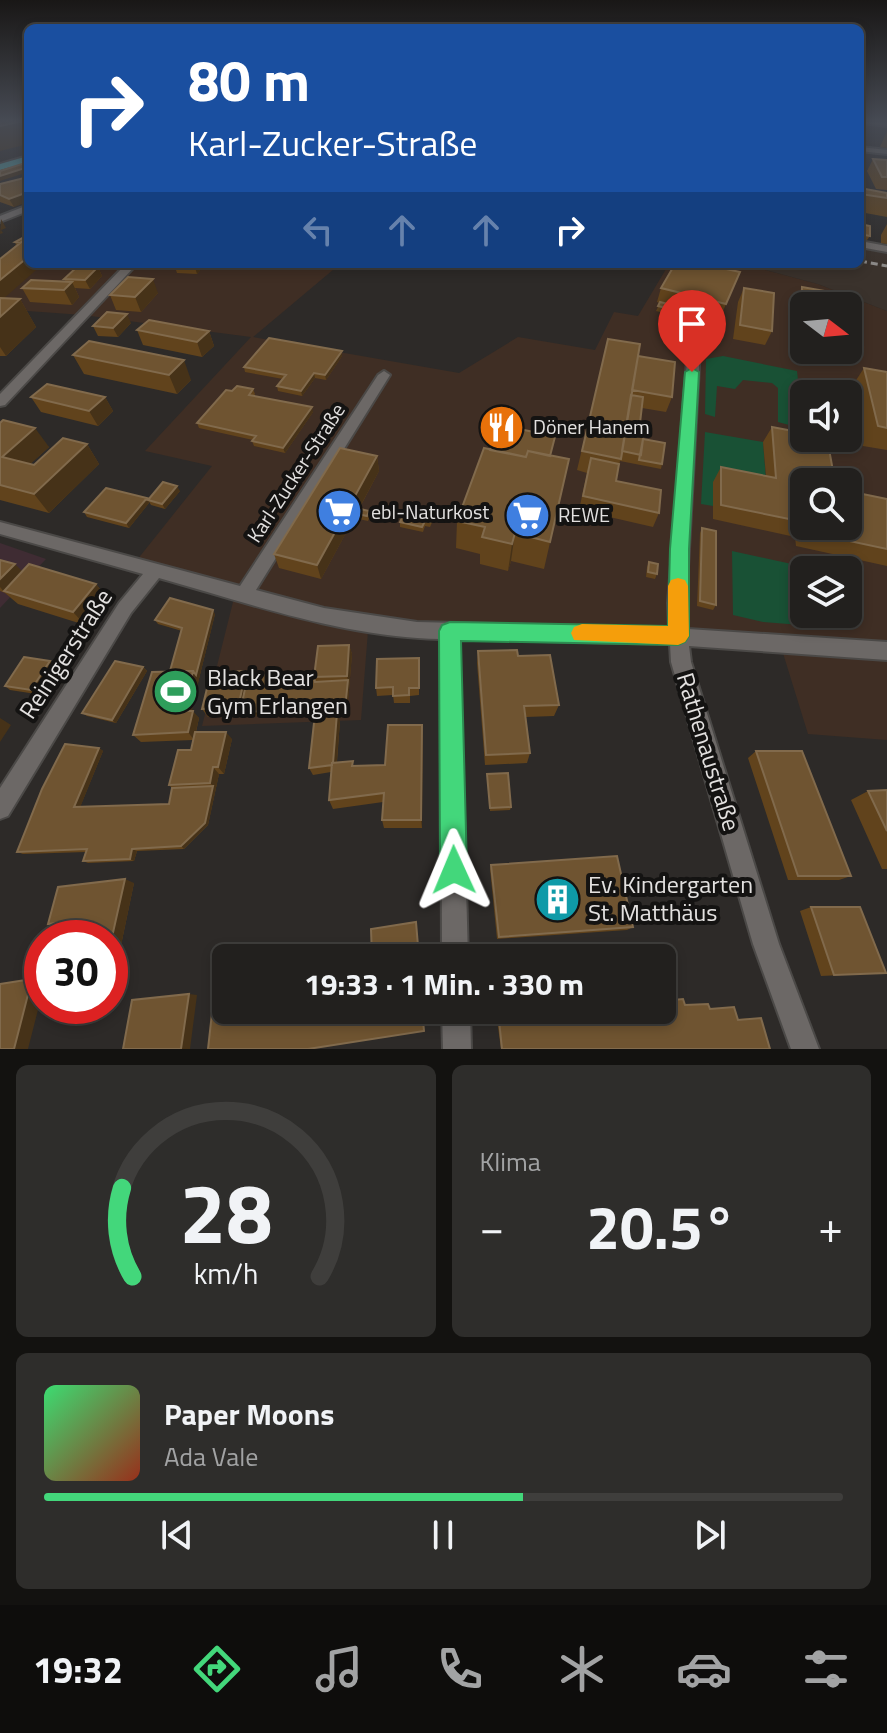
<!DOCTYPE html>
<html lang="de">
<head>
<meta charset="utf-8">
<style>
	:root { --surface:#22201e; --page:#2e2d2b; --text:#f1f3f6; --muted:#a2a3a4; --line:#3f3e3c; --accent:#43d77b }
	body { margin:0; font-family:"Titillium Web",sans-serif; background:var(--page); color:var(--text); height:100vh; display:flex; flex-direction:column; font-size:30px; white-space:nowrap }
	* { box-sizing:border-box; margin:0 }
	p { font-size:26px; color:var(--muted) }
	.icon { flex:none; width:44px; height:44px; fill:none; stroke:currentColor; stroke-width:2; stroke-linecap:round; stroke-linejoin:round }
	.map { position:relative; height:1049px; overflow:hidden }
	.side { display:flex; flex-direction:column; gap:16px; padding:16px; background:#131210; flex:1 }
	.side>* { flex:none }
	.guide { position:absolute; left:24px; top:24px; width:840px; height:244px; border-radius:12px; box-shadow:0 4px 12px #0003,0 0 0 2px var(--line); background:#1a4fa0; color:#fff; overflow:hidden }
	.needle { width:52px; rotate:106deg }
	.buttons { position:absolute; left:790px; top:292px; display:grid; gap:16px }
	.buttons a { display:grid; place-items:center; width:72px; height:72px; border-radius:12px; background:var(--surface); box-shadow:0 4px 12px #0003,0 0 0 2px var(--line); font-size:40px }
	.speed { position:absolute; left:24px; top:920px; display:flex; gap:16px; font-size:40px; font-weight:700; text-align:center }
	.speed>* { display:grid; place-content:center; width:104px; height:104px; border-radius:50%; background:var(--surface); box-shadow:0 4px 12px #0003,0 0 0 2px var(--line); line-height:1 }
	.speed .limit { border:12px solid #d22; background:#fff; color:#111 }
	.pin { position:absolute; display:grid; place-items:center; width:68px; height:68px; color:#fff; margin:-82px -34px; border-radius:50% 50% 50% 0; rotate:-45deg; box-shadow:0 0 8px #0007 }
	.pin .icon { rotate:45deg }
	.me { position:absolute; width:88px; margin:-44px; rotate:359deg; stroke-linejoin:round; filter:drop-shadow(0 0 6px #0008) }
	.turn { display:flex; align-items:center; gap:28px; height:168px; padding:0 32px; font-size:36px }
	.turn .icon { width:104px; height:104px; stroke-width:2.5 }
	.turn b { display:block; font-size:56px; line-height:68px }
	.lanes { display:flex; align-items:center; height:76px; padding:0 32px; background:#0003; justify-content:center; gap:40px; direction:ltr }
	.lanes .off { opacity:.35 }
	.big { font-size:60px; font-weight:700; line-height:1.1 }
	.side .card { flex:1; display:flex; flex-direction:column; justify-content:center; gap:12px; min-width:0; padding:0 28px; border-radius:12px; background:var(--page) }
	.side .dial { align-items:center; gap:0 }
	.dial svg { height:208px; overflow:visible; fill:none; stroke:var(--line); stroke-width:7; stroke-linecap:round; text-anchor:middle }
	.dial text { fill:var(--text); stroke:none }
	.song { display:flex; align-items:center; gap:24px }
	.cover { width:96px; height:96px; border-radius:12px; background:linear-gradient(135deg,hsl(140 70% 55%),hsl(10 70% 35%)) }
	.played { height:8px; border-radius:4px; background:linear-gradient(90deg,var(--accent) 60%,var(--line) 60%) }
	.keys { display:flex; justify-content:space-around; direction:ltr }
	.heat { display:flex; justify-content:space-between; align-items:center; font-size:44px; direction:ltr }
	.side .tiles { flex:1; display:grid; gap:16px; grid-template-columns:1fr 1fr }
	.card:last-child { grid-column:span 2 }
	.trip { position:absolute; left:212px; top:944px; width:464px; height:80px; border-radius:12px; background:var(--surface); box-shadow:0 4px 12px #0003,0 0 0 2px var(--line); font-weight:700; line-height:80px; text-align:center }
	.menu { display:flex; height:128px; justify-content:space-around; align-items:center; background:#0e0d0c; color:var(--muted) }
	.menu .icon { width:56px; height:56px }
	.menu .current { color:var(--accent) }
	.menu b { font-size:36px; color:var(--text) }
	.map>svg:first-child { display:block }
</style>
</head>
<body>
<div class="map">
<svg width="887" height="1049" viewBox="0 0 887 1049">
	<rect width="100%" height="100%" fill="#2d2a28"/>
	<path fill="#3f2e24" fill-rule="evenodd" d="M0,263L340,264L253,337L459,373L518,337L595,350L614,312L638,316L669,264H743L818,284L887,311V740L808,734L778,637L368,631L361,720L202,726L235,594L133,565L212,466L145,451L251,337L83,315L0,309ZM804,306H848V350H804ZM804,394H848V438H804ZM804,482H848V526H804ZM804,570H848V614H804Z"/>
	<path fill="#3a322c" d="M860,247L887,252V311L818,284L743,264H860Z"/>
	<path fill="#3f2c33" d="M0,543L46,559L0,608Z"/>
	<path fill="#195135" d="M723,356L797,371L800,398L804,399V429L778,422V388L772,383L743,380L735,389L717,386L715,417L705,414L706,359Z
		M705,432L763,442L767,492L714,482L713,506L701,504Z
		M732,551L819,570H804V614H828L839,628L763,622L733,615Z"/>
	<g fill="none" stroke-linecap="round" stroke-linejoin="round">
		<defs>
			<path id="minor" d="M860,121L887,122V126L862,123Z
				M860,147L887,150V154L860,151Z
				M28,205V211L0,222V216Z
				M860,241L887,246V252L860,247Z
				M126,264H137L5,405L0,406V394Z
				M694,344L700,348L686,603L688,629L887,642V660L689,646L691,662L779,944L819,1049H791L753,944L671,662L670,644L459,639L468,958H442L441,639C344,637 251,604 159,578L131,613L8,816L0,819V788L119,603L143,574L0,534V522L240,586L378,375L384,371L390,375L256,590L324,608L417,622L669,628L668,603L688,348Z
				M442,1010H470L471,1049H443Z"/>
			<path id="major" d="M28,156V162L0,170V164Z"/>
		</defs>
		<use href="#minor" stroke="#4b4947" stroke-width="4"/>
		<use href="#major" stroke="#4b4947" stroke-width="4"/>
		<use href="#minor" fill="#6c6866" fill-rule="evenodd"/>
		<use href="#major" fill="#53a1a7" fill-rule="evenodd"/>
		<path stroke="#8d8b89" stroke-width="3" stroke-dasharray="7 4" stroke-linecap="butt" d="M860,261L887,266"/>
	</g>
	<path fill="#61431c" d="M887,131V148L880,147Z
		M873,159L887,160V190L876,189L867,171Z
		M28,177L14,207L0,202V184Z
		M860,188L887,193V217L860,212Z
		M860,224L870,236L867,240L860,239Z
		M887,224V244L881,243V235Z
		M28,235L4,298L20,299L36,327L6,356H0V259L16,245L15,242Z
		M174,264H205L197,274L177,273Z
		M98,267L102,276L90,289L75,288L79,297L72,305L30,302L22,288L66,282L64,279Z
		M740,272L720,318L716,317L712,325L656,311L660,303L657,302L661,288Z
		M802,287L804,306V350H848V312L863,346L851,366L791,354L793,306Z
		M744,288L772,331L765,345L733,339L738,302Z
		M158,293L141,312L116,310L110,295Z
		M131,323L118,337L98,336L93,326Z
		M137,330L209,331L214,346L202,357L143,345Z
		M608,339L638,356L672,397L666,412L642,408L640,423L643,439L662,464L661,469L620,461L616,481L659,513L653,527L579,510L587,473L577,470Z
		M73,355L191,380L177,394L84,374Z
		M342,356L326,380L315,378L302,396L278,391L277,386L283,379L245,372L244,367Z
		M864,368L887,372V450L863,446L851,388Z
		M253,389L255,394L254,396L313,412L285,453L254,446L252,441L253,440L199,428L197,423L232,391Z
		M31,397H105L113,411L98,426L41,412Z
		M0,423L49,447L30,464L34,465L87,444L99,464L49,513L0,500Z
		M772,427L804,482V526H848L887,499V566L796,546L795,537L713,519V482L721,467L766,476L763,442Z
		M490,450L551,456L569,459L544,569L511,561L508,571L480,564V554L456,548L457,521Z
		M377,456L379,471L359,509L370,516L368,521L354,518L321,579L279,568L274,554Z
		M180,491L165,509L151,505L148,500Z
		M147,498L149,503L129,528L87,517L84,512Z
		M435,516L430,527L425,526L423,532L400,527V522Z
		M702,528L716,605L713,610L697,606L700,533Z
		M0,560L22,572L96,584L107,598L85,625L18,604L5,593L0,591Z
		M649,562L657,574L655,579L646,577L647,567Z
		M215,614L191,711L199,718L196,732L232,739L224,774H219L208,825L184,849L137,851L134,861L88,863L83,861L86,852L23,854L17,852L99,748L103,751L80,807L169,804L172,788L169,785L191,750L193,740L141,742L133,735L170,671L182,631L158,624L155,620Z
		M349,645L352,654L347,713L208,717L202,709L246,671L248,675L314,674Z
		M478,651L518,656L559,705L554,716L526,717L530,753L527,763L485,765L477,663Z
		M419,658V695L410,696V703H394L393,695L377,696L376,688Z
		M55,665L36,694L10,690L5,686Z
		M143,667L147,671L116,723L87,716L82,713Z
		M340,721L337,762L354,766L385,765L422,725V828H384L382,820L383,802L333,809L329,800L331,772L313,775L309,768Z
		M756,751L851,876L839,880H788L748,758Z
		M487,774L511,807L510,810L490,811Z
		M887,790V869H882L851,800L868,791Z
		M491,865L633,927L627,930L497,939L490,869Z
		M134,883L110,998V938L72,925L60,927L48,924Z
		M811,907L886,973L821,976L800,911Z
		M685,1005L710,1008L738,1019L761,1018L770,1049H501L497,1020L583,1010Z
		M52,1006H102L63,1011H50Z"/>
	<path fill="#463218" d="M23,121H28V144L0,151V126Z
		M28,167V172L0,181V176Z
		M28,192V202L14,207L9,199Z
		M1,219L6,228L1,230L3,233L0,234Z
		M28,257V264H43L2,300L0,297V280Z
		M194,264H205L197,274Z
		M98,267L102,276L90,289L85,280Z
		M153,279L158,293L141,312L135,297Z
		M72,282L79,297L72,305L64,290Z
		M20,299L36,327L6,356L0,347V317Z
		M127,314L131,323L118,337L113,328Z
		M209,331L214,346L202,357L197,342Z
		M342,351V356L326,380L325,375Z
		M184,360L191,380L177,394L169,375Z
		M314,373L315,378L302,396L301,391Z
		M105,397L113,411L98,426L89,411Z
		M312,407L313,412L285,453L283,448Z
		M35,428L49,447L17,476L2,457Z
		M87,444L99,464L49,513L34,494Z
		M377,456L379,471L356,514L353,513L354,518L321,579L317,565Z
		M177,486L180,491L165,509L162,504Z
		M147,498L149,503L129,528L126,523Z
		M515,533L511,561L508,571L512,544Z
		M15,564L24,573L4,591L5,593L0,587V579Z
		M96,584L107,598L85,625L73,612Z
		M213,610L215,614L199,679L196,675Z
		M349,645L352,654L347,713L345,709L348,681L347,676Z
		M50,661L55,665L36,694L31,690Z
		M143,667L147,671L116,723L112,720Z
		M193,671L199,679L190,719L183,711Z
		M246,671L250,680L240,712L238,708Z
		M193,711L199,718L194,740L188,732Z
		M337,713L340,721L336,771L333,765Z
		M0,718L11,725L0,742Z
		M422,725L423,736L422,828L421,820Z
		M226,732L232,739L224,774L218,767Z
		M99,748L103,751L79,810L74,807Z
		M213,767L219,774L208,825L184,849L181,846L213,786L210,783Z
		M132,849L137,851L134,861L130,859Z
		M125,879L134,883L110,998V946Z
		M32,979L42,980V994L28,1049H14Z
		M189,994L197,995L190,1049H181Z"/>
	<path fill="#6f5431" stroke="#816a4c" stroke-width="2" d="M0,121H23L0,126Z
		M873,159L887,160V177H882Z
		M28,162V167L0,176V171Z
		M28,177V192L9,199L0,195V184Z
		M860,188L887,193V198L860,194Z
		M860,224L870,226V236L860,234Z
		M28,235V240H24L20,243L15,242Z
		M24,240H28V257L0,280V259Z
		M675,264H703L740,272L726,304L661,288Z
		M78,266L98,267L85,280L64,279Z
		M128,277L153,279L135,297L110,295Z
		M31,280L72,282L64,290L22,288Z
		M802,287L831,292V306H804V335H801Z
		M744,288L774,293L772,331L740,325Z
		M0,298L20,299L0,317Z
		M660,302L716,316L714,320L658,306Z
		M107,312L127,314L113,328L93,326Z
		M848,312L859,314L863,346L848,344Z
		M149,320L209,331L197,342L137,330Z
		M269,338L342,351L325,375L314,373L301,391L277,386L286,375L244,367Z
		M608,339L640,344L621,459L582,451Z
		M89,341L184,360L169,375L73,355Z
		M638,356L675,362L672,397L632,390Z
		M864,368L887,372V428L878,426Z
		M47,384L105,397L89,411L31,397Z
		M237,386L253,389L249,395L312,407L283,448L252,441L256,436L197,423L226,390L232,391Z
		M631,395L643,397L640,423L645,424L641,455L622,451Z
		M502,419L506,420L504,426L539,433L541,426L557,429L550,456L528,451L526,457L490,450Z
		M3,420L35,428L2,457L34,465L63,438L87,444L34,494L0,485V423Z
		M772,427L804,433V438H827L835,482H804V522L721,505V467L776,478Z
		M643,439L665,443L662,464L639,460Z
		M340,448L377,456L317,565L274,554Z
		M484,448L526,457L528,451L569,459L550,542L515,533L512,544L482,537L485,527L457,521Z
		M591,458L619,464L616,481L661,490L659,513L583,496Z
		M163,482L177,486L162,504L148,500Z
		M106,488L147,498L126,523L84,512Z
		M848,491L887,499V549L807,532L806,526H848Z
		M408,505L435,511L430,522L425,521L422,527L400,522Z
		M356,508L369,511L367,516L353,513Z
		M702,528L716,531V605L700,601Z
		M0,560L15,564L0,579Z
		M649,562L658,564L657,574L648,572Z
		M29,564L96,584L73,612L4,591Z
		M170,598L213,610L196,675L193,671H170L182,628L155,620Z
		M349,645L347,676L314,677L318,646Z
		M517,650L518,656L550,655L559,705L524,706L530,753L486,755L478,651Z
		M24,657L50,661L31,690L5,686Z
		M419,658V688H409V695L393,696V687L376,688L377,659Z
		M115,661L143,667L112,720L82,713Z
		M193,671L183,711H193L188,732L133,735L152,672Z
		M246,671L238,708L202,709L211,672Z
		M314,674V677L315,682L348,680L345,709L240,712L248,675Z
		M337,713L333,763H332V765L309,768L315,714Z
		M388,725H422L421,820H382L384,793L329,800L332,763L353,761L352,766L385,765Z
		M195,732H226L218,767H213L210,783L169,785L178,750H191Z
		M65,744L99,748L74,807L169,804L172,788L213,786L205,823L181,846L132,849L130,859L83,861L87,849L17,852L42,789Z
		M756,751H802L851,876H798Z
		M508,773L511,807L490,808L487,774Z
		M887,790V831L868,791Z
		M617,856L633,927L499,937L491,865Z
		M125,879L110,946V938H69L73,921L48,924L58,887Z
		M811,907H860L886,973L834,975Z
		M416,922L419,958H372L371,929Z
		M32,979L14,1049H0V984Z
		M226,993V1010H422L424,1031L308,1049H208L214,995Z
		M189,994L181,1049H123L132,1000Z
		M683,999L685,1005L708,1004L710,1009L734,1007L738,1020L761,1018L770,1049H502L499,1020L586,1010H662V1001Z
		M52,1006H88L50,1011Z"/>
	<linearGradient id="sky" x2="0" y2="1"><stop stop-color="#191716"/><stop offset="0.45" stop-color="#464a53"/><stop offset="1" stop-color="#464a53" stop-opacity="0"/></linearGradient>
	<rect width="887" height="267" fill="url(#sky)"/>
	<path fill="#43d77b" stroke="#2c8c50" stroke-width="2" d="M692,368L699,372L689,549V636L685,642L678,645L461,641L467,870L463,880L454,884L444,880L440,870L439,631L442,625L450,622L668,626L670,549L685,372Z"/>
	<path fill="#f59e0b" d="M678,578L685,580L688,586L689,636L685,642L678,645L574,640L571,633L574,627L582,624L668,626V586L671,580Z"/>
	<defs>
		<symbol id="restaurant-disc" viewBox="-11 -11 22 22"><circle r="9.5" fill="#e8710a" stroke="#141312"/><path d="M-5-6h1v4h1v-4h1v4h1v-4h1v5L-1.5 .5V6h-2V.5L-5-1ZM5-6V6H3V1.5H1.5Q1.5-4 5-6Z" fill="#fff"/></symbol>
		<symbol id="supermarket-disc" viewBox="-11 -11 22 22"><circle r="9.5" fill="#3f7fe0" stroke="#141312"/><path d="M-6-5.5h2.5l.6 2H6L4.5 2H-2.5L-4.4-4H-6ZM-1.5 3.2a1.3 1.3 0 1 0 .1 0ZM3 3.2a1.3 1.3 0 1 0 .1 0Z" fill="#fff"/></symbol>
		<symbol id="stadium-disc" viewBox="-11 -11 22 22"><circle r="9.5" fill="#2e9e5b" stroke="#141312"/><path d="M0-5a6.5 5 0 1 0 0 10a6.5 5 0 1 0 0-10ZM-3.5-1.8h7v3.6h-7Z" fill="#fff"/></symbol>
		<symbol id="building-disc" viewBox="-11 -11 22 22"><circle r="9.5" fill="#0f9aa8" stroke="#141312"/><path d="M-4-6H4V6H1V3H-1V6H-4ZM-2.5-4.3h1.7v1.8h-1.7ZM.8-4.3h1.7v1.8H.8ZM-2.5-1h1.7V.8h-1.7ZM.8-1h1.7V.8H.8Z" fill="#fff"/></symbol>
	</defs>
	<g fill-rule="evenodd">
		<use href="#restaurant-disc" x="476" y="402" width="51" height="51"/>
		<use href="#supermarket-disc" x="314" y="486" width="51" height="51"/>
		<use href="#supermarket-disc" x="502" y="490" width="51" height="51"/>
		<use href="#stadium-disc" x="150" y="666" width="51" height="51"/>
		<use href="#building-disc" x="532" y="874" width="51" height="51"/>
	</g>
	<g text-anchor="middle" stroke-width="8" stroke-linejoin="round" paint-order="stroke">
		<g font-size="20" fill="#e3e1e0" stroke="#141312" text-anchor="start">
			<text x="533" y="434">Döner Hanem</text>
			<text x="371" y="519">ebl-Naturkost</text>
			<text x="558" y="522">REWE</text>
		</g>
		<g font-size="20" fill="#e3e1e0" stroke="#141312">
			<text transform="translate(296 473) rotate(-57)" y="7">Karl-Zucker-Straße</text>
		</g>
		<g font-size="24" fill="#e3e1e0" stroke="#141312">
			<text transform="translate(66 654) rotate(-57)" y="8">Reinigerstraße</text>
			<text transform="translate(708 752) rotate(73)" y="8">Rathenaustraße</text>
		</g>
		<g font-size="24" fill="#e3e1e0" stroke="#141312" text-anchor="start">
			<text x="207" y="686">Black Bear<tspan x="207" dy="28">Gym Erlangen</tspan></text>
			<text x="588" y="893">Ev. Kindergarten<tspan x="588" dy="28">St. Matthäus</tspan></text>
		</g>
	</g>
</svg>
<div class="buttons">
<a><svg class="needle" viewBox="-14 -14 28 28"><path d="M0-13l5 13h-10z" fill="#e53935"/><path d="M0 13l5-13h-10z" fill="#a2a3a4"/></svg></a>
<a><svg class="icon" aria-label="sound" viewBox="0 0 24 24"><path d="M4 9h4l5-4v14l-5-4H4zM17 9q2 3 0 6"/></svg></a>
<a><svg class="icon" aria-label="search" viewBox="0 0 24 24"><circle cx="10" cy="10" r="6"/><path d="M15 15l6 6"/></svg></a>
<a><svg class="icon" aria-label="layers" viewBox="0 0 24 24"><path d="M12 4l9 5-9 5-9-5zM3 14l9 5 9-5"/></svg></a>
</div>
<div class="speed"><div class="limit">30</div></div>
<div class="pin" style="left:692px;top:372px;background:#d93025"><svg class="icon" aria-label="arrive" viewBox="0 0 24 24"><path d="M6 21V4h12l-3 4 3 4H6"/></svg></div>
<svg class="me" style="left:454px;top:870px" viewBox="-20 -20 40 40"><path d="M0-17L14 15 0 8-14 15z" fill="#43d77b" stroke="#fff" stroke-width="4"/></svg>
<div class="trip">19:33 · 1 Min. · 330 m</div>
<div class="guide">
<div class="turn"><svg class="icon" aria-label="right" viewBox="0 0 24 24"><path d="M7 20v-9h11M14 6l5 5-5 5"/></svg><div><b>80 m</b>Karl-Zucker-Straße</div></div>
<div class="lanes"><svg class="icon off" aria-label="left" viewBox="0 0 24 24"><path d="M17 20v-9H6M10 6l-5 5 5 5"/></svg><svg class="icon off" aria-label="ahead" viewBox="0 0 24 24"><path d="M12 20V5M6 11l6-6 6 6"/></svg><svg class="icon off" aria-label="ahead" viewBox="0 0 24 24"><path d="M12 20V5M6 11l6-6 6 6"/></svg><svg class="icon" aria-label="right" viewBox="0 0 24 24"><path d="M7 20v-9h11M14 6l5 5-5 5"/></svg></div>
</div>
</div>
<section class="side">
<div class="tiles">
<div class="card dial"><svg viewBox="0 0 100 80">
<path d="M14 69A42 42 0 1 1 86 69"/>
<path d="M14 69A42 42 0 0 1 10 35" stroke="#43d77b"/>
<text x="50" y="56" font-size="32" font-weight="700">28</text>
<text x="50" y="72" font-size="11">km/h</text>
</svg></div>
<div class="card"><p>Klima</p>
<div class="heat"><a>−</a><b class="big">20.5°</b><a>+</a></div>
</div>
<div class="card">
<div class="song"><i class="cover"></i><div><b>Paper Moons</b><p>Ada Vale</p></div></div>
<div class="played"></div>
<div class="keys"><svg class="icon" aria-label="previous" viewBox="0 0 24 24"><path d="M18 5L8 12l10 7zM5 5v14"/></svg><svg class="icon" aria-label="pause" viewBox="0 0 24 24"><path d="M8 5v14M16 5v14"/></svg><svg class="icon" aria-label="next" viewBox="0 0 24 24"><path d="M6 5l10 7-10 7zM19 5v14"/></svg></div>
</div>
</div>
</section>
<nav class="menu">
<b>19:32</b>
<svg class="icon current" aria-label="directions" viewBox="0 0 24 24"><path d="M12 3l9 9-9 9-9-9zM9 14v-3h6M13 9l2 2-2 2"/></svg>
<svg class="icon" aria-label="music" viewBox="0 0 24 24"><path d="M9 18V5l10-2v13"/><circle cx="6" cy="18" r="3"/><circle cx="16" cy="16" r="3"/></svg>
<svg class="icon" aria-label="phone" viewBox="0 0 24 24"><path d="M5 4h4l2 5-3 2q2 4 5 5l2-3 5 2v4C11 20 4 13 5 4z"/></svg>
<svg class="icon" aria-label="climate" viewBox="0 0 24 24"><path d="M12 3v18M4 7l16 10M4 17L20 7"/></svg>
<svg class="icon" aria-label="car" viewBox="0 0 24 24"><path d="M5 17H2v-5l4-1 3-4h7l3 4 3 1v5h-3M9 17h6M6 11h13"/><circle cx="7" cy="17" r="2"/><circle cx="17" cy="17" r="2"/></svg>
<svg class="icon" aria-label="filters" viewBox="0 0 24 24"><path d="M4 7h16M4 17h16"/><circle cx="9" cy="7" r="2"/><circle cx="15" cy="17" r="2"/></svg>
</nav>
</body>
</html>
